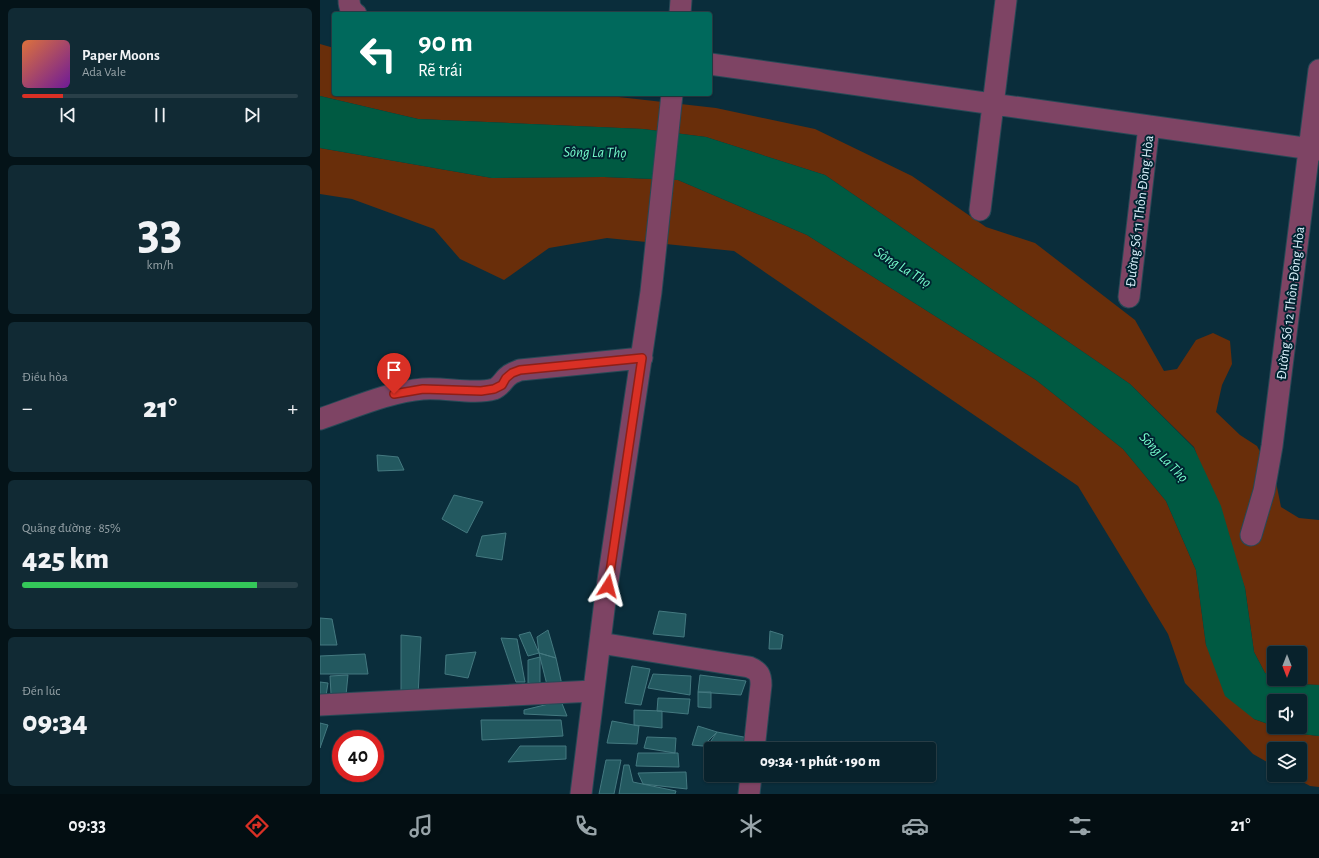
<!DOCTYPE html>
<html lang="vi">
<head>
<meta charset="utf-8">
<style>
	:root { --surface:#08222c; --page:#112a34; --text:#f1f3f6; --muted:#98a4a9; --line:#293f48; --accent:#d93025 }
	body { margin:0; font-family:"Alegreya Sans",sans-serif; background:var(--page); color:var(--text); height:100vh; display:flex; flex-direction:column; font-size:15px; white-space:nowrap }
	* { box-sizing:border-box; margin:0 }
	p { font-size:13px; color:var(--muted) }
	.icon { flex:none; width:22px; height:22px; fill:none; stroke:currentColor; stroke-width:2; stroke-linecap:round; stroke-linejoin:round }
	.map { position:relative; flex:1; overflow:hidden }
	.panel { display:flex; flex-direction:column; gap:8px; padding:8px; background:#041318; width:320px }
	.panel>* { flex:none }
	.guide { position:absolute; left:12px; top:12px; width:380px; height:84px; border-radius:4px; box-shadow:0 1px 3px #0004,0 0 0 1px var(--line); background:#00695c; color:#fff; overflow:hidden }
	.needle { width:26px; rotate:180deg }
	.fabs { position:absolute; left:947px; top:646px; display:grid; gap:8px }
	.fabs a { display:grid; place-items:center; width:40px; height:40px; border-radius:4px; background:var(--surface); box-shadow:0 1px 3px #0004,0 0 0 1px var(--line); font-size:20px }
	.speed { position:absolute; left:12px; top:730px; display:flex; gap:8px; font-size:20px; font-weight:700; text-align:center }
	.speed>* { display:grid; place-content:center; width:52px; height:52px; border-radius:50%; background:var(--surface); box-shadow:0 1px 3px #0004,0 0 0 1px var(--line); line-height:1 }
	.speed .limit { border:6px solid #d22; background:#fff; color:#111 }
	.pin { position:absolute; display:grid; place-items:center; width:34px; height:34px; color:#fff; margin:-41px -17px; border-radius:50% 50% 50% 0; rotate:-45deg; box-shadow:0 0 4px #0007 }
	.pin .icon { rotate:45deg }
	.me { position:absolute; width:44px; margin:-22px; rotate:9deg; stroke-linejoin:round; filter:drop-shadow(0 0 3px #0008) }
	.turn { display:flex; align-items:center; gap:14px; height:84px; padding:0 20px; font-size:18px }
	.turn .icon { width:52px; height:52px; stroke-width:2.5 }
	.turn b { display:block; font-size:28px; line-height:34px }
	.big { font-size:30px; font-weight:800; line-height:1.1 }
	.panel .widget { flex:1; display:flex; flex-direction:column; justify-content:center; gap:6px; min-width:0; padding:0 14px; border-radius:6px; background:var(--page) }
	.panel .dial { align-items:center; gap:0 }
	.dial b { font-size:52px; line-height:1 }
	.song { display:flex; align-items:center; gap:12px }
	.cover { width:48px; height:48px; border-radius:6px; background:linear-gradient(135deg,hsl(20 70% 55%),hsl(280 70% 35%)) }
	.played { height:4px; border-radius:2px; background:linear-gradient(90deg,var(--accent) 15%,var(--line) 15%) }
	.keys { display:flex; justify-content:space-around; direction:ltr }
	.heat { display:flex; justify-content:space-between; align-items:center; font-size:22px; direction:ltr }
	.charge { height:6px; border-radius:3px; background:linear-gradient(90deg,#34c759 85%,var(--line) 0) }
	.trip { position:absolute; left:384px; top:742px; width:232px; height:40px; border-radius:4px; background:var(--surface); box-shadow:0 1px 3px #0004,0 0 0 1px var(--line); font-weight:800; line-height:40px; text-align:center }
	.menu { display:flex; height:64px; justify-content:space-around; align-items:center; background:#030e12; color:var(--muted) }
	.menu .icon { width:28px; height:28px }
	.menu .selected { color:var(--accent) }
	.menu b { font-size:18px; color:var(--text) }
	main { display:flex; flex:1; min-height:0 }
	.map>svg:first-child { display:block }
</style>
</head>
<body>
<main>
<section class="panel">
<div class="widget">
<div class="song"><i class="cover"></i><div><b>Paper Moons</b><p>Ada Vale</p></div></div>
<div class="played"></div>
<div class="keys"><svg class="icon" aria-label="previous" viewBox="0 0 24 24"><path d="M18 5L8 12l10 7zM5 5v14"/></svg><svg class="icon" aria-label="pause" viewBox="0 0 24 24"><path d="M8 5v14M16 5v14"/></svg><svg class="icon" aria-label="next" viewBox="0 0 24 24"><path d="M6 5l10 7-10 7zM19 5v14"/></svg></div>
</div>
<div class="widget dial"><b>33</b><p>km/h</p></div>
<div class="widget"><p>Điều hòa</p>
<div class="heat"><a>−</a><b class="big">21°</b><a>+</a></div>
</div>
<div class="widget"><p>Quãng đường · 85%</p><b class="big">425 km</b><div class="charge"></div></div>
<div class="widget"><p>Đến lúc</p><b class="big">09:34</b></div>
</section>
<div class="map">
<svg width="999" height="794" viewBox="0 0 999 794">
	<rect width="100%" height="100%" fill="#0a2d3b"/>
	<path fill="#692e0a" d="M0,44L14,48V94H272L396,108L495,129L592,176L666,227L715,243L815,320L844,371L857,369L876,340L893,333L910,341L912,364L902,385L896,412L920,435L937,446L956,482L961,507L979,518L999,520V685L974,684L959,679H980V653H954V677L945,673L934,652L925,588L874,447L810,384L505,175L386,137L323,129L98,119L0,96Z
		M0,148L172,178L284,177L358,180L487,235L716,380L803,449L846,501L876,570L886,645L934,719L973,733L999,736V787L990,786L970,775H980V749H954V766L933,754L865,683L848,634L758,486L414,251L287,238L229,248L184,280L140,259L114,229L32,199L0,194Z"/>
	<path fill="#005a42" d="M0,96L98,119L323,129L386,137L505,175L810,384L874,448L901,506L925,588L934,652L945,673L954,677V679H959L974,684L999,685V736L973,733L956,727H980V701H954V726L934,719L905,696L886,645L876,570L846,501L803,449L716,380L487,235L358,180L284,177L172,178L0,148Z"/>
	<path fill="#235960" stroke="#447980" d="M57,455L78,457L84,470L58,471Z
		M134,495L163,502L147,533L122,519Z
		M186,533L182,560L156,556L162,536Z
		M339,611L366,614L364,637L333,634Z
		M0,618L12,619L17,645H0Z
		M228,630L236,658L219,653L217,637Z
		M450,631L463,635L461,649H449Z
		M210,632L219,653L208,656L199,635Z
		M81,635L101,637L98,696H81Z
		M181,638L197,639L205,682H196Z
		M156,652L148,678L125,674L126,655Z
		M219,653L236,658L242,685H227Z
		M45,654L48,674H0V656Z
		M220,657V685L208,683V660Z
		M312,666L330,669L321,705L305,703Z
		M333,674L371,676L370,695L328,688Z
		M28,675L26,695L11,694L10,676Z
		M380,675L426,681L421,695L378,692Z
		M0,682L8,683L6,696L0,695Z
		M378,692H391V708L378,707Z
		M338,698L370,699L368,714L337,711Z
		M241,701L247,716L204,714V710Z
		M314,710L342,711V728L314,725Z
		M161,720H241L243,736L162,740Z
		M292,721L319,726L317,744L287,743Z
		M0,723L8,725L0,748Z
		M378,726L397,732L383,746L372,745Z
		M397,732L429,738L425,749L387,747Z
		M327,737L356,738L355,753L324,748Z
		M200,746H246V759L188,762Z
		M318,753H358L359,767L316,766Z
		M286,760H301L294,794H279Z
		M304,765H309L313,782L356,791L355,794H299Z
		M366,772L367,789L323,784L318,773Z"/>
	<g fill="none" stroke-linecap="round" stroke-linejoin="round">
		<defs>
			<path id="minor" d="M29,0C29,6 31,11 36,14
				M360,14L361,0
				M390,64L999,150
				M660,210L686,0
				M809,297L829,126
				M0,419C33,408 68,392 103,389C125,387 154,395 174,389C180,387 182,382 187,377C191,373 195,372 200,370L322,358
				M931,535L944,491L952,446L999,70
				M280,643L429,667C439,671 441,675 441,685L434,749
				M0,705L273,691
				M261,794L285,601L331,292L352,94
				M429,794L431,775"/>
		</defs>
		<use href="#minor" stroke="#274956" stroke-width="23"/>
		<use href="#minor" stroke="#7e4464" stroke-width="21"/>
	</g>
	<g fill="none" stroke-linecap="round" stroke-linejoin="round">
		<defs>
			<path id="route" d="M74,394L103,389L161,391L174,389L182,385L186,378L192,373L200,370L322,358L288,586"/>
		</defs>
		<use href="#route" stroke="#8d1f18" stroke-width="10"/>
		<use href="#route" stroke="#d93025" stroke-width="7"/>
	</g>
	<g text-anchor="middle" stroke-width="4" stroke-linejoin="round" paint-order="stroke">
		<g font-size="14" fill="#daf2fc" stroke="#002330">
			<text transform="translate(819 211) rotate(-83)" y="5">Đường Số 11 Thôn Đông Hòa</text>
			<text transform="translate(970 303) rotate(-83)" y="5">Đường Số 12 Thôn Đông Hòa</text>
		</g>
		<g font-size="15" font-style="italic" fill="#74faca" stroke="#002330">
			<text transform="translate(275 152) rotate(1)" y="5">Sông La Thọ</text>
			<text transform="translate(583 267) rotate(32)" y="5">Sông La Thọ</text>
			<text transform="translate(844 457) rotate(46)" y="5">Sông La Thọ</text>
		</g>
	</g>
</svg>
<div class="fabs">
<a><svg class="needle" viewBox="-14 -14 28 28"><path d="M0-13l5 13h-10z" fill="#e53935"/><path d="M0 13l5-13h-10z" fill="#98a4a9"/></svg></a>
<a><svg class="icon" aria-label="sound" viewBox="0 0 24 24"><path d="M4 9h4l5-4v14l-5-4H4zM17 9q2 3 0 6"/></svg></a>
<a><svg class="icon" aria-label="layers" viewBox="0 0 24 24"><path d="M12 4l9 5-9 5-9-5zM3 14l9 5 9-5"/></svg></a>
</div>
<div class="speed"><div class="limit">40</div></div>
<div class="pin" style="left:74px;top:394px;background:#d93025"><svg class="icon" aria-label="arrive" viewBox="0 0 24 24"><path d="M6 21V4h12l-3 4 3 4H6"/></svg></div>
<svg class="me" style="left:288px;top:586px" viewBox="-20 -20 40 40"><path d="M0-17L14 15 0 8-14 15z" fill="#d93025" stroke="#fff" stroke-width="4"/></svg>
<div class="trip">09:34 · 1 phút · 190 m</div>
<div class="guide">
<div class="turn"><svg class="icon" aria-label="left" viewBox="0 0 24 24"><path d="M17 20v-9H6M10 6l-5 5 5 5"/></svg><div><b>90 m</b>Rẽ trái</div></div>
</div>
</div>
</main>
<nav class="menu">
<b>09:33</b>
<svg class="icon selected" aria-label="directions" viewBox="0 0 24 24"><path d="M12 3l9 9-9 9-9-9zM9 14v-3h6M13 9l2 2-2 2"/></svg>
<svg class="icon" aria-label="music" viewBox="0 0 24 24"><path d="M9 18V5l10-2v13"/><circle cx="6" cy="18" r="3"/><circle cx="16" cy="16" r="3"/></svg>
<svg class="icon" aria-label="phone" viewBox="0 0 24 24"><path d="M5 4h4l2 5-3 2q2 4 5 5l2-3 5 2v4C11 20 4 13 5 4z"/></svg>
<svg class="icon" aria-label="climate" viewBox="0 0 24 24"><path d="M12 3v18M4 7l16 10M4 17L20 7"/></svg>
<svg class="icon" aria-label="car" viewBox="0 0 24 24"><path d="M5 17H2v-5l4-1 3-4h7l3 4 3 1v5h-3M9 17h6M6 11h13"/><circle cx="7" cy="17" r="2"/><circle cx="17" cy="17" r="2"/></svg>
<svg class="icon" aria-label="filters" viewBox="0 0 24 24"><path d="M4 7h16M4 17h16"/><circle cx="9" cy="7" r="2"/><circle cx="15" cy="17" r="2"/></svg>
<b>21°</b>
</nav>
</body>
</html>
